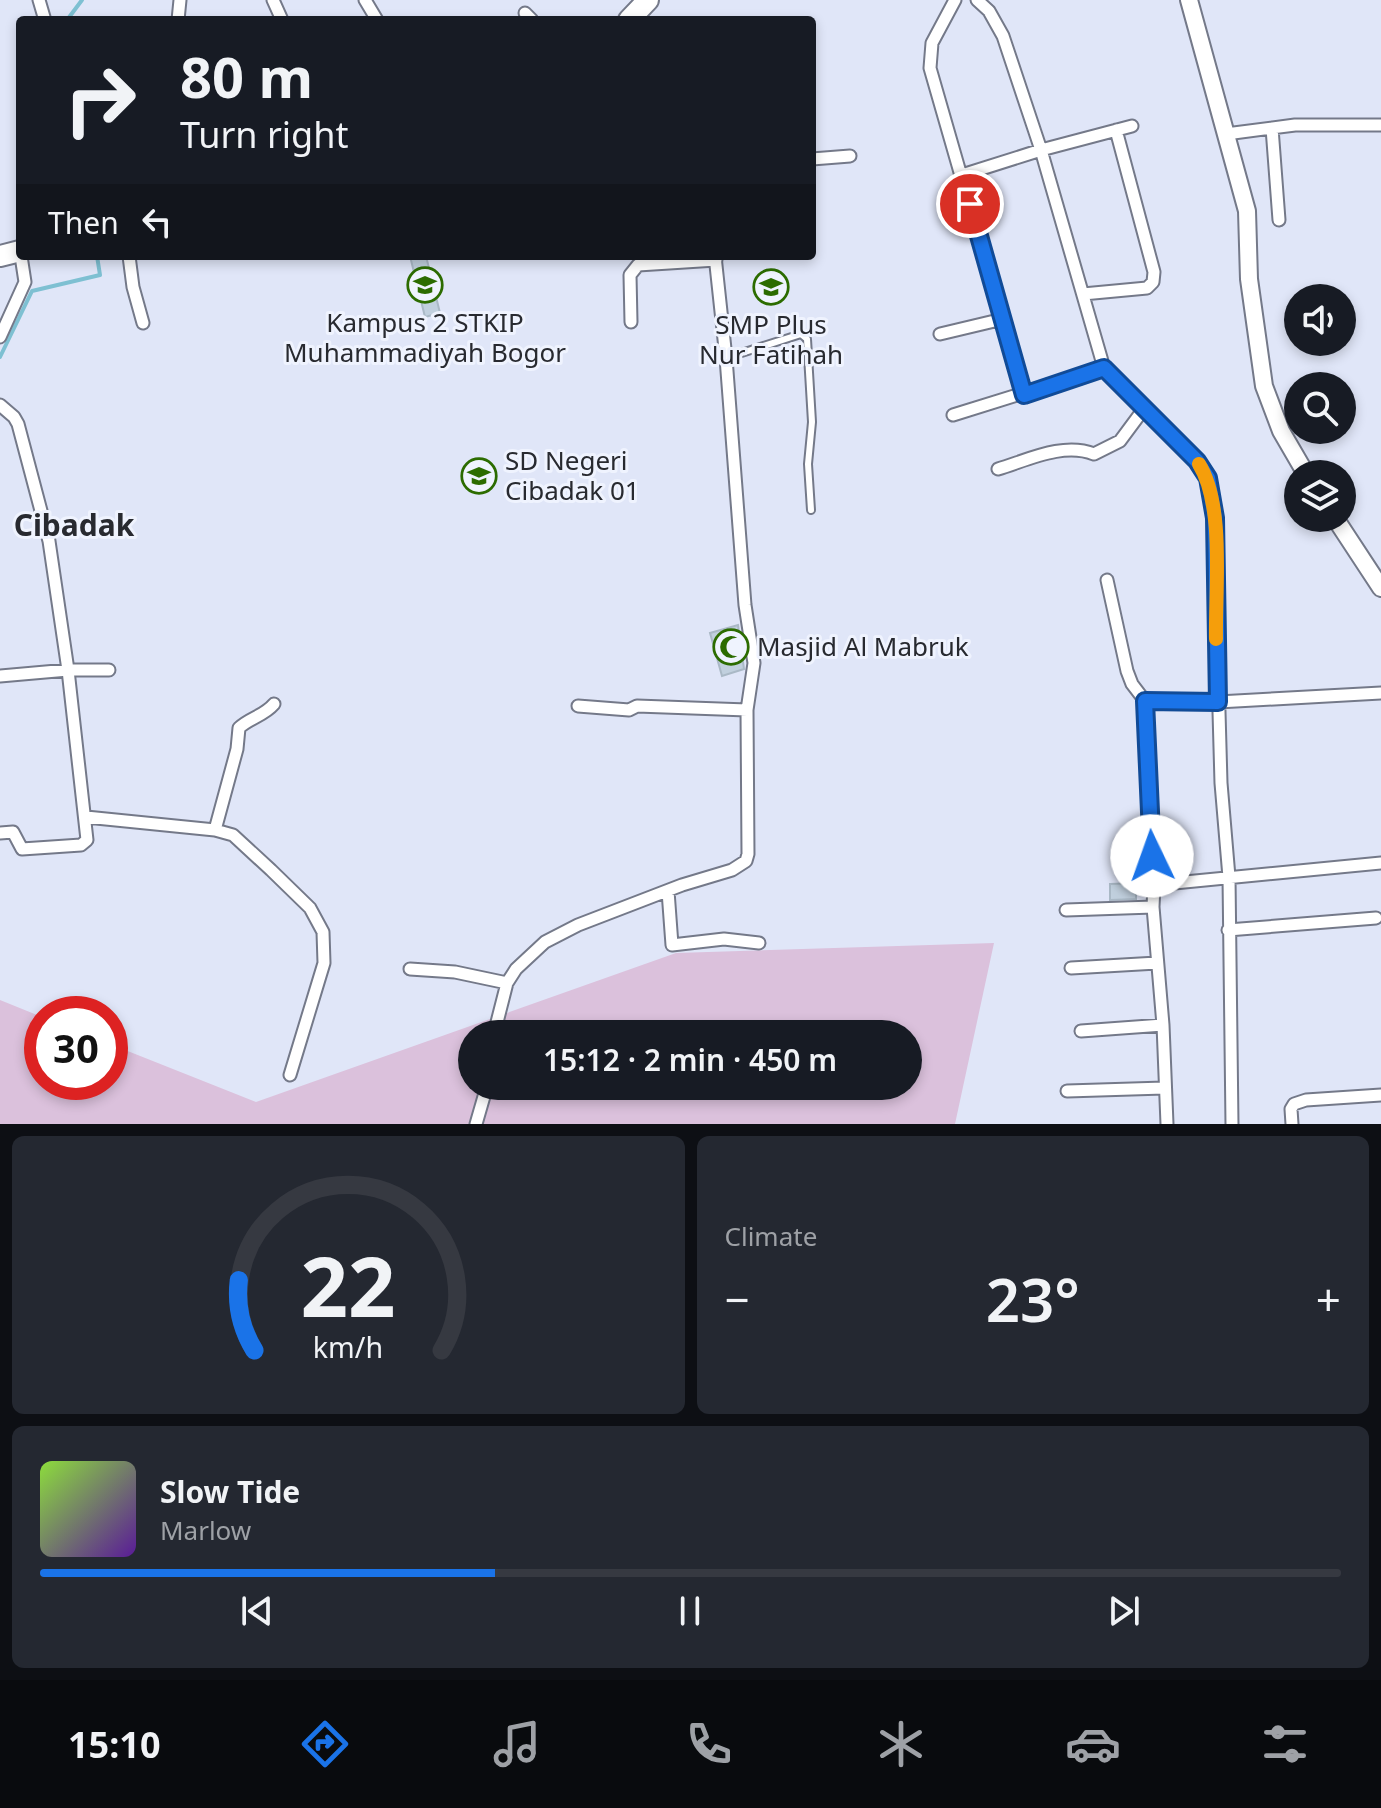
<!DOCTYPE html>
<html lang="en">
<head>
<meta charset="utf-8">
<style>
	:root { --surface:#171b24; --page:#242831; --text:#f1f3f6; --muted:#9ea1a6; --line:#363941; --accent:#1a73e8 }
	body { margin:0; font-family:"Noto Sans",sans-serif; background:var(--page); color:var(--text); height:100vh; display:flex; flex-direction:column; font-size:30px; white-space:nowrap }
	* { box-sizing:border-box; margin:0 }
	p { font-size:26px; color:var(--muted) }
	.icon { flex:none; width:44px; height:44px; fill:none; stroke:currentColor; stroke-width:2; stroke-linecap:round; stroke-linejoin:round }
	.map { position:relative; height:1124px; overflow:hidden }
	.sheet { display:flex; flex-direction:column; gap:12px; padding:12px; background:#0d0f14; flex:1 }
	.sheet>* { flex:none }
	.banner { position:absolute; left:16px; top:16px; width:800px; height:244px; border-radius:8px; box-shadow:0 4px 12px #0003; background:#171b24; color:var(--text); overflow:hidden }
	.fabs { position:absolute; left:1284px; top:284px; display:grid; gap:16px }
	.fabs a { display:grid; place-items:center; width:72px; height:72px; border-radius:50%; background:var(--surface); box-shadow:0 4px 12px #0003; font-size:40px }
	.speed { position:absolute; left:24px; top:996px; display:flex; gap:16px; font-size:40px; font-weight:700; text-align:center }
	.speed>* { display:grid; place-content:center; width:104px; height:104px; border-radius:50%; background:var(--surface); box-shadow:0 4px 12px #0003; line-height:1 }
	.speed .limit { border:12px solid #d22; background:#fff; color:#111 }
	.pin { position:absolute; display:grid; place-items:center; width:68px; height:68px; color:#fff; margin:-34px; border:4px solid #fff; border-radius:50%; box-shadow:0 2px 8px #0007 }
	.me { position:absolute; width:88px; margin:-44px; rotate:357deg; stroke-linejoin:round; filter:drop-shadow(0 0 6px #0008) }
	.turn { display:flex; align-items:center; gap:28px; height:168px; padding:0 32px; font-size:36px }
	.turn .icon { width:104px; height:104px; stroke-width:2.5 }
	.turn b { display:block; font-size:56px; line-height:68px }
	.then { display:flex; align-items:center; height:76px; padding:0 32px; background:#0003; gap:16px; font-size:30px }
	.big { font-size:60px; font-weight:600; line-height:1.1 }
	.sheet .card { flex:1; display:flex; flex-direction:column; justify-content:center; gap:12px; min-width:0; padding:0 28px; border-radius:12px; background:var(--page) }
	.sheet .dial { align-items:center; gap:0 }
	.dial svg { height:208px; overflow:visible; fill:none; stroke:var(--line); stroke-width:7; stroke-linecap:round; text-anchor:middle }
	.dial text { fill:var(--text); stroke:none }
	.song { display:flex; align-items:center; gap:24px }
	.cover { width:96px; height:96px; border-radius:12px; background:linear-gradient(135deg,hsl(90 70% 55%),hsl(270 70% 35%)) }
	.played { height:8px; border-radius:4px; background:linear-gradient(90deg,var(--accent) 35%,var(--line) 35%) }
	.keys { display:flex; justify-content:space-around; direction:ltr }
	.heat { display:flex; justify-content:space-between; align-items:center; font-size:44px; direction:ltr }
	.sheet .tiles { flex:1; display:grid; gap:12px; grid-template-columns:1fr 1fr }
	.card:last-child { grid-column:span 2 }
	.trip { position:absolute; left:458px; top:1020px; width:464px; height:80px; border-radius:40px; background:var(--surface); box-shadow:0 4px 12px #0003; font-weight:600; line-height:80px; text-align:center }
	.tabs { display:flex; height:128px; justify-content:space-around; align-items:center; background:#090b0e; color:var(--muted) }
	.tabs .icon { width:56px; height:56px }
	.tabs .on { color:var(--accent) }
	.tabs b { font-size:36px; color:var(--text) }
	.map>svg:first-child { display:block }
</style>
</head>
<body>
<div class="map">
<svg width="1381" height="1124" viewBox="0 0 1381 1124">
	<rect width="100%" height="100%" fill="#e0e6f8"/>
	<path fill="#dbc1dc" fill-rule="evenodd" d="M994,943L955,1124H0V1000L42,1017V1082H110V1044L256,1102L676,953ZM472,1034H908V1086H472Z"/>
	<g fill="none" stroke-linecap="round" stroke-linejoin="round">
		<path stroke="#7ec0d2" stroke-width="4" d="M67,20L82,0
			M0,357L32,291L100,275L97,256"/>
	</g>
	<path fill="#c1d0de" stroke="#aab9c6" stroke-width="2" d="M410,256H426L440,313L425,317Z
		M738,625L744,669L722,676L710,633Z
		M1136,883V899L1110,900V884Z"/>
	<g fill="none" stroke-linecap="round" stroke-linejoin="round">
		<defs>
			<path id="service" d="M726,358L801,334L807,339L812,422L808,464L811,510"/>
			<path id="minor" d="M39,0L44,17
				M273,0L282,20
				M365,0L377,20
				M955,0L932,43L930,68L1024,395
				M977,0L989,11L1003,36L1041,150L1104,368L1197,461L1208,478L1213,497L1221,783L1229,877L1232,1124
				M525,13L532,20
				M178,20L180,0
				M1272,128L1279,220
				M1226,134L1295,125H1381
				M812,159L850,156
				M962,175L1041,150L1132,126
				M129,256L133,287L143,323
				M1083,294L1147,288L1153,282L1154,272L1116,130
				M631,322L630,275L638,265L716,260
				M940,334L1003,319
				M0,337L25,282L21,256
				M0,405L14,417L18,424L49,541L68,670L87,840L81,845L22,849L13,832L0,833
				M953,415L1104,368
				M998,469C1028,460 1063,442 1094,454L1120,441L1143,410
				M1107,580L1127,671L1132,684L1145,701
				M0,676L68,670H109
				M578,706L629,710L637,706L747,710
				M86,817L215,830L233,835L271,870L310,908L323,932L324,963L290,1075
				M215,830L237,749L239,728C249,718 264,716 274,704
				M1154,885L1381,863
				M668,891L672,945L724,939L759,943
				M1066,910L1153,907
				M1228,930L1376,918
				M1071,968L1157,963
				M410,969L455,972L507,983
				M1081,1031L1163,1025
				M494,1034L507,983L516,969L545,942L578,925L682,885L732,870L746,861L748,854L747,710L754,663L745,605L726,358L715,256
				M1067,1091L1164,1088
				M476,1124L487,1086
				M1167,1124L1163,1025L1153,907L1154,885L1145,701L1218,702L1381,693
				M1292,1124L1291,1109L1294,1104L1306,1100L1381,1095"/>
			<path id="secondary" d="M1189,0L1247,211L1249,279L1264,386L1281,431L1306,474
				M1335,518L1381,588"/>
			<path id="trunk" d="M629,20L648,0
				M0,256L20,251"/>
		</defs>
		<use href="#service" stroke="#747989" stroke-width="10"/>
		<use href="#minor" stroke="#747989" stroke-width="15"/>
		<use href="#secondary" stroke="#747989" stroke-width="20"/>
		<use href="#trunk" stroke="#747989" stroke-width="24"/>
		<use href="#service" stroke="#fff" stroke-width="6"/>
		<use href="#minor" stroke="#fff" stroke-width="11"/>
		<use href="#secondary" stroke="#fff" stroke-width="16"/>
		<use href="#trunk" stroke="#fff" stroke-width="20"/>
	</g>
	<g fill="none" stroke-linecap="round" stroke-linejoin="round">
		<defs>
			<path id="route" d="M970,204L1024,395L1104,368L1197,461L1208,478L1215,518L1218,702L1145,701L1152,856"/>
		</defs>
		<use href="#route" stroke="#114b97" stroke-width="20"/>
		<use href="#route" stroke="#1a73e8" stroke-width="14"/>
		<path stroke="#f59e0b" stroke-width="14" d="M1199,464C1225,506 1215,589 1216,639"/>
	</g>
	<defs>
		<symbol id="university-ring" viewBox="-11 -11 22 22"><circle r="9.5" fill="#eff3fe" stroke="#2c6c00" stroke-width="1.5"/><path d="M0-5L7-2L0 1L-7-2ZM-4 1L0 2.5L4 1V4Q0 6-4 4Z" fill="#2c6c00"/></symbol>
		<symbol id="school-ring" viewBox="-11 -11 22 22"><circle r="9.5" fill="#eff3fe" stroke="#2c6c00" stroke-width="1.5"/><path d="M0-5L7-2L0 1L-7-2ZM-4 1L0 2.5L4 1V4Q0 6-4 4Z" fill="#2c6c00"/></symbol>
		<symbol id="mosque-ring" viewBox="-11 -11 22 22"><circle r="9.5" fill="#eff3fe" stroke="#2c6c00" stroke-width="1.5"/><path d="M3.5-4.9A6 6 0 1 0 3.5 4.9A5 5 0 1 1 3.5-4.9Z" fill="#2c6c00"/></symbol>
	</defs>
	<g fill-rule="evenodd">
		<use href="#university-ring" x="405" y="265" width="40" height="40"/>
		<use href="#school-ring" x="751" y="267" width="40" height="40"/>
		<use href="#school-ring" x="459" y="456" width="40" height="40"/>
		<use href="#mosque-ring" x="711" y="627" width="40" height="40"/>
	</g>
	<g text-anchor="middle" stroke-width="6" stroke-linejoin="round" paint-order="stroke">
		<g font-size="26" fill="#282a30" stroke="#eff3fe">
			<text x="425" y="332">Kampus 2 STKIP<tspan x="425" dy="30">Muhammadiyah Bogor</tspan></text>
			<text x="771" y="334">SMP Plus<tspan x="771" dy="30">Nur Fatihah</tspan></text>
			<text x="505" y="470" text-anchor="start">SD Negeri<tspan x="505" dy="30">Cibadak 01</tspan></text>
			<text x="757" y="656" text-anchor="start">Masjid Al Mabruk</text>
		</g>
		<g font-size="30" font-weight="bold" fill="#282a30" stroke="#eff3fe">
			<text x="74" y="536">Cibadak</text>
		</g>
	</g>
</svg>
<div class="fabs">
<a><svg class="icon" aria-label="sound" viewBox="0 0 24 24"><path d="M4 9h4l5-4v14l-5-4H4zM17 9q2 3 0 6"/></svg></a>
<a><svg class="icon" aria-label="search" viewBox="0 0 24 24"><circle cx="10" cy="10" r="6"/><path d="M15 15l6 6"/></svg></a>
<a><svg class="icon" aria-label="layers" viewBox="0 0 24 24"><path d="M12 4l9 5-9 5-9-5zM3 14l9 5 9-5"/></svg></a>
</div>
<div class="speed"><div class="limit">30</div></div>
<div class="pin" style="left:970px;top:204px;background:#d93025"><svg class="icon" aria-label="arrive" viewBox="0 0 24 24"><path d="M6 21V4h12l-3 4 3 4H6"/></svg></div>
<svg class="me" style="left:1152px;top:856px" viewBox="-20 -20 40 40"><circle r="19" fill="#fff"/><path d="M0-13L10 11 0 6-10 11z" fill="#1a73e8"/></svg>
<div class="trip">15:12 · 2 min · 450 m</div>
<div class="banner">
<div class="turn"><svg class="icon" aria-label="right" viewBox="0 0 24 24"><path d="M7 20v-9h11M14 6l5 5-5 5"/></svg><div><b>80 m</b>Turn right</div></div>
<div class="then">Then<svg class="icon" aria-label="left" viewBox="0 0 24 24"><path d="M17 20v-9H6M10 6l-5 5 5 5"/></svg></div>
</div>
</div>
<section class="sheet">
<div class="tiles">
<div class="card dial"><svg viewBox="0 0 100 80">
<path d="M14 69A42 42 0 1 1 86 69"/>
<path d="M14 69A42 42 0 0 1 8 42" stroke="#1a73e8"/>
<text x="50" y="56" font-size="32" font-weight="700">22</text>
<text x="50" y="72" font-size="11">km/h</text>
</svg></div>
<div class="card"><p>Climate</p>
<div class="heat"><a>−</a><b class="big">23°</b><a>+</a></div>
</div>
<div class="card">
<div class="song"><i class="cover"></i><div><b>Slow Tide</b><p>Marlow</p></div></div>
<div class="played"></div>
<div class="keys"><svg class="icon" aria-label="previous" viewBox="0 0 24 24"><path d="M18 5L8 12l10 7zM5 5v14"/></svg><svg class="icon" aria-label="pause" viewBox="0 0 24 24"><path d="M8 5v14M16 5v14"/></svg><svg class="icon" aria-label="next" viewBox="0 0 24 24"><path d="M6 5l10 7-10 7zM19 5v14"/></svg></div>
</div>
</div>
</section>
<nav class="tabs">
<b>15:10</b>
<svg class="icon on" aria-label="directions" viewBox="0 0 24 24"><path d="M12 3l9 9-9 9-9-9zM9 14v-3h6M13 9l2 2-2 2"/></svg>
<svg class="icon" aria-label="music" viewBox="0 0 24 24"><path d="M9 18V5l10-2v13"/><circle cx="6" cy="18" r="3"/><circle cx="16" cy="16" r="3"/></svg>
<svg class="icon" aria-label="phone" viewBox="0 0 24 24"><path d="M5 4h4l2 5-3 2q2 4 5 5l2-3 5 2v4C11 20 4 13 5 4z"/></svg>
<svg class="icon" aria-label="climate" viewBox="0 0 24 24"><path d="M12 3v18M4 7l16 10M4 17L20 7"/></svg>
<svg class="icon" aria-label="car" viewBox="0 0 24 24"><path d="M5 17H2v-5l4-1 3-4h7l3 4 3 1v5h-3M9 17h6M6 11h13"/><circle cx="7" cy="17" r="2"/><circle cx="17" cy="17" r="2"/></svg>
<svg class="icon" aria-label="filters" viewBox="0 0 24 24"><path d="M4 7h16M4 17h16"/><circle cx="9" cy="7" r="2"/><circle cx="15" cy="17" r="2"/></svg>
</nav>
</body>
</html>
